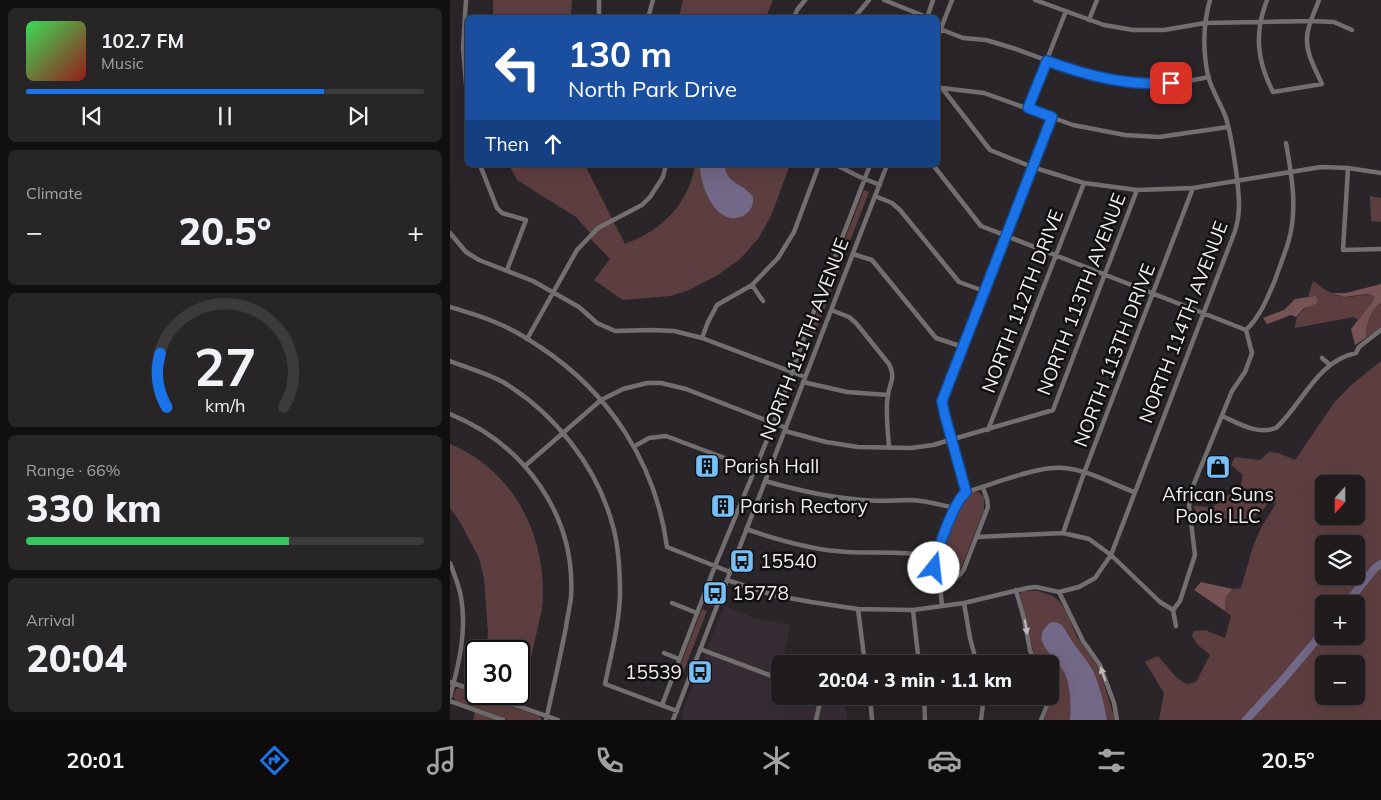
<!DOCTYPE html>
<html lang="en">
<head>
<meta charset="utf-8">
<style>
	:root { --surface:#201c1e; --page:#282527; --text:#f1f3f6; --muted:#a2a1a4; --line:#3d3a3c; --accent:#1a73e8 }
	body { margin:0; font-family:Mulish,sans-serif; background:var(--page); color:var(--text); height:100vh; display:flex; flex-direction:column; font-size:19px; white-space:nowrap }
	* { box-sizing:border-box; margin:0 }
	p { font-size:16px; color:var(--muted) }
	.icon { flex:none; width:28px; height:28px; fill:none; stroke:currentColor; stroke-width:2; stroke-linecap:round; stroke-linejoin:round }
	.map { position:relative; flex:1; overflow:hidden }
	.side { display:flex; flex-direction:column; gap:8px; padding:8px; background:#120f10; width:450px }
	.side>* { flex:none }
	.hud { position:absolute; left:15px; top:15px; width:475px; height:152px; border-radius:8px; box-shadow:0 5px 20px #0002,0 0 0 1px var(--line); background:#1a4fa0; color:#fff; overflow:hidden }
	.needle { width:32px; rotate:201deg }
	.fabs { position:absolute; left:865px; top:475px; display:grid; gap:10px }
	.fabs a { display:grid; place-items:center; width:50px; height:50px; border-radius:8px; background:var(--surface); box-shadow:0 5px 20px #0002,0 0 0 1px var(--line); font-size:25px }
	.speed { position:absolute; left:15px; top:640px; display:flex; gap:10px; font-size:25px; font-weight:700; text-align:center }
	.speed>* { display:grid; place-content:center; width:65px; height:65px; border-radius:50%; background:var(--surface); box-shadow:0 5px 20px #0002,0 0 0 1px var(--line); line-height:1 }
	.speed .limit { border:2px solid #111; border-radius:8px; background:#fff; color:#111 }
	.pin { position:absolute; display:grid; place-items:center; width:42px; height:42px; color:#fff; margin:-21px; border-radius:10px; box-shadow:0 2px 8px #0006 }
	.me { position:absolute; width:55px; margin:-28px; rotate:16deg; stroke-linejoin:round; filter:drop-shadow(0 0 4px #0008) }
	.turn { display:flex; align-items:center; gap:18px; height:105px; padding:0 20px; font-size:22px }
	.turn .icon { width:65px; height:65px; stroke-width:2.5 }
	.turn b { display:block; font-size:35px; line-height:42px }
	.then { display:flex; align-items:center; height:48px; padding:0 20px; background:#0003; gap:10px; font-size:19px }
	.big { font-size:38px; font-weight:800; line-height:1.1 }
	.side .card { flex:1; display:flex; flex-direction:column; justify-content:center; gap:8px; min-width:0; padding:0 18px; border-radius:8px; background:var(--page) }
	.side .dial { align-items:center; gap:0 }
	.dial svg { height:130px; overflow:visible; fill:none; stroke:var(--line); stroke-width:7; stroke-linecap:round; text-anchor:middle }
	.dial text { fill:var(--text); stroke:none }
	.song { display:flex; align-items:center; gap:15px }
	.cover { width:60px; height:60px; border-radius:8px; background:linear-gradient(135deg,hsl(130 70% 55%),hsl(0 70% 35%)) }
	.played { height:5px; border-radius:2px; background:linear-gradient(90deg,var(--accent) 75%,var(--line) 75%) }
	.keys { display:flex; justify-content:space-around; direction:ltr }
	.heat { display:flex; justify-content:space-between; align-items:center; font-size:28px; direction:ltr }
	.charge { height:8px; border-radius:4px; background:linear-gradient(90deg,#34c759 66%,var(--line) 0) }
	.trip { position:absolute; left:321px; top:655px; width:288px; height:50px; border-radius:8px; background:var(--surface); box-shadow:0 5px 20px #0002,0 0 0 1px var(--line); font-weight:800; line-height:50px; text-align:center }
	.tab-bar { display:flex; height:80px; justify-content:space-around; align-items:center; background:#0d0b0c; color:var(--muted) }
	.tab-bar .icon { width:35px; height:35px }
	.tab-bar .selected { color:var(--accent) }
	.tab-bar b { font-size:22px; color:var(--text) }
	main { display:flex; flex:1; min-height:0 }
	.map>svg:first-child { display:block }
</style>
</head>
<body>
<main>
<section class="side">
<div class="card">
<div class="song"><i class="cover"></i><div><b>102.7 FM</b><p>Music</p></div></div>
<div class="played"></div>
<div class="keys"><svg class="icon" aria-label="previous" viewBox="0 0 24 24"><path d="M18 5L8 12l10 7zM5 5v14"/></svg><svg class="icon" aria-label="pause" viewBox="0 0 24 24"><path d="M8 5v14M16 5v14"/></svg><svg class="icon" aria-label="next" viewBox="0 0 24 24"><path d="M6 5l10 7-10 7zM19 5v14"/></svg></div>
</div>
<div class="card"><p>Climate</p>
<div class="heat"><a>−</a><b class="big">20.5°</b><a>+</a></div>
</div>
<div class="card dial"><svg viewBox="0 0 100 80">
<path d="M14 69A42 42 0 1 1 86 69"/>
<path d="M14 69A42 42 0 0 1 10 36" stroke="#1a73e8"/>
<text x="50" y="56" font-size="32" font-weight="700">27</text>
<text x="50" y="72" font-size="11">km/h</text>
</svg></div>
<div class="card"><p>Range · 66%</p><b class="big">330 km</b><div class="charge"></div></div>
<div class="card"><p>Arrival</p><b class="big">20:04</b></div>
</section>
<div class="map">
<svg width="931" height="720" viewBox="0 0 931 720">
	<rect width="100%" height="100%" fill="#2a2528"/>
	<path fill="#372c34" d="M274,606L305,618L340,625L333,659L344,663L330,664V696H368L372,701L395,699L397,720H233L231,715Z"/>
	<path fill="#5d3e40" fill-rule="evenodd" d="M43,0H122L121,17H43Z
		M233,0H323L316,17H229Z
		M59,165H135L175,244C212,230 238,205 245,165H340L321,216L308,239L290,259L268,275L239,290L221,296L173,300L144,280L160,259L139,237L141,234L126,217L67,180Z
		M414,190L419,192L388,272L383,270Z
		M920,196L931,198V222L921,221Z
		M381,276L386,278L364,336L359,334Z
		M863,281C872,287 883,297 896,297C906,297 914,293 925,296L923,301L908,320L904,317L845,328C846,312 852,310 866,304L865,296L858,297Z
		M931,303V328L916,338C915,328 921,308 931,303Z
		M931,361V720H709L714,693L695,662L708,656L726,677L736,684L746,682L760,655L748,645L742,636L744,631L755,630L775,638L781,616L775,611L776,597L783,589L791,588L803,546L811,528L826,503H818L812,511L795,523L776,519L748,521L744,506L762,507L781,493H789L793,475L781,465L785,457L810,460L819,452L828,453L845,460L884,403L900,386ZM874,484H906V516H874ZM874,544H906V576H874ZM874,604H906V636H874ZM874,664H906V696H874Z
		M0,444C66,471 99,541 92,609L70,707L34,694H69V651H36L38,632L34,578L29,558L10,522L0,508Z
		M523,492H528L534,497V510L511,568L503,577L494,578L489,573L488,560L509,504L515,496Z
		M572,591H588L603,596L609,601L616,611L627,637L649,668L665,720H594L600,704V664H588L585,659L571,598L570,594Z
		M252,609L257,611L232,676L227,674Z
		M10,688L89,716L92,720H58L7,702L3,697L6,689Z
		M25,710L53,720H23Z"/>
	<path fill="#765254" d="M931,284V303C921,308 915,328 916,338L905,345L901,329L923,301L924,296L917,294L894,297L881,293H896Z
		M865,296L868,300L866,304L853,309L846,317L841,315L817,324L813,318L834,310L845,299Z
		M751,582L783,589L776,597L775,611L744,590Z"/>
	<path fill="#726887" d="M250,165H275C275,184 294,183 303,197C305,212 289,223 275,216C259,208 250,181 250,165Z
		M601,622C613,621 615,630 620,638C627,650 637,659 643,671C650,686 654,704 657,720H620C621,705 621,687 615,674C607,655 576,642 601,622Z"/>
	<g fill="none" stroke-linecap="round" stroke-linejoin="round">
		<path stroke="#726887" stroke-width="8" d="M896,604L925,568L931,564
			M796,720L831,682L874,631"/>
		<path stroke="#736f70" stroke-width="4.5" d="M16,0L13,48L18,108
			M434,0L479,18
			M585,0L654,25L683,30H714L755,23L861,21L884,22L902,30
			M817,0C804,33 807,61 823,92L872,84C866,70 856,54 857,38C857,25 865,12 869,0
			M149,18V0
			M198,18L203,0
			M344,18L347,10L355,0
			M404,18L419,0
			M477,18L483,0
			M639,20L647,0
			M490,29L513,38L536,40L566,49L631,73L660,80L690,83L713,84L733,82L759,77
			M488,36L502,0
			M488,87L492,88L540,150L582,167L634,183L687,190L743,188L871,167L898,168L931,173
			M492,88L534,93L623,125L675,135L709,137L778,127
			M578,108L616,11
			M30,165L47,208L52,213L76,220L57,270
			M386,165L410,177L430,185
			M483,165L531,226L796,330
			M898,168L893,250L931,249
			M425,196L442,203L450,210L509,282L534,291
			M0,233L16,252L29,260L83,281L129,307L147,323L165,331L201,330L224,331L252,338L355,377
			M403,254L422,260L486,338L513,347
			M302,285L313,301
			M0,307C16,312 32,316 47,323C62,329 77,338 90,347C160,393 206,464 217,547L280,572
			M381,310L399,317L406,323L439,364C446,379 440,381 438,395C435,409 438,432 439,447
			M796,330C811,315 817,299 825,280C829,268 834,256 838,243C848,210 842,177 836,143
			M252,338L258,322L267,305L302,285L328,258L344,232L369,165
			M77,339L127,250L148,228L192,205L200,197L213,177L216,165
			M872,358L879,364
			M0,361C18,368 37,373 53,382C104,413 146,465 162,523C169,545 170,572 170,595C169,625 161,655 155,684L227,711
			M353,382L397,392L438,395
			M0,414C74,444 126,515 121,597C120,607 117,618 116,627C110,658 103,689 96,720
			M772,416C790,424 807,435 826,428C853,403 867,361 906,353L909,347L931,330
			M538,430L634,183
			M335,431L376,442L408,447L461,448L483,445L603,410L687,190
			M185,446L199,438L216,436L304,469
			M76,465L151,400L173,389L197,383H211L236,389L336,428
			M315,481C347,490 380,498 413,500C430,502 446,500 463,500C477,501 491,505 505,508
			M516,492L494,415L493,401L602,117
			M296,529C325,539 355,548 386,551C419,555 454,549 486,558
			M613,533L634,473L743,188
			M527,537L613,533L639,539L661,555L710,602L723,610
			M0,563C4,574 9,585 11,597C17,631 9,664 0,697
			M277,580L323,595L361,602L408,609L463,610L514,603L577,588L586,587L609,592L629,587L645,578L661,555L785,231C791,212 789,197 787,178C784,157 782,138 776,118C771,104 762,91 758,76C753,51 753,24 760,0
			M490,584C500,581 508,579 514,569L538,507L537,499L533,488
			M566,590L574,619L580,650L585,664
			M609,592L633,641L650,665L664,703L667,720
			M222,603L247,613
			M514,603L520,638L527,664
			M492,606L490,584L484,568L486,558L509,498L516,492C545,484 585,466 614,468C638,470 662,484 684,492
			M408,609L415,664
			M463,610L469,664
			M726,626L723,610L730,601L745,555L739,506L743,486L782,391L795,372L802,353L796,330
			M250,649L330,679
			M214,653L229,659
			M0,682L26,691
			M34,694L108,720
			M365,696L369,707L366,720
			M420,696L422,720
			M474,696L475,720
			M0,701L53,720
			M212,705L265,566L324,423L356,332L420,165
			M223,720L437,165
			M531,720L534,696
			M591,720L598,703V696"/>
	</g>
	<defs><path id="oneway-solid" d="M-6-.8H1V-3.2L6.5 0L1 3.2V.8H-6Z" transform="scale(1.25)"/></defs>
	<g fill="#bfbbbc">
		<use href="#oneway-solid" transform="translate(576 627) rotate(80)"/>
		<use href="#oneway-solid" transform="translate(653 674) rotate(-110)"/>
	</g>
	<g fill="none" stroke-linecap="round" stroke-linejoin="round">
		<defs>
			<path id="route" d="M484,568C487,550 503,503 516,492L494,412L492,401L602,117L578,108L597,61C638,76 677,86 721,83"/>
		</defs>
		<use href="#route" stroke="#114b97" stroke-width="12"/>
		<use href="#route" stroke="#1a73e8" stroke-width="9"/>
	</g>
	<defs>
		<symbol id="building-square" viewBox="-11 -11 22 22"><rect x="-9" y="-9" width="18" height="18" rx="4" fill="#77c0f7" stroke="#110f10"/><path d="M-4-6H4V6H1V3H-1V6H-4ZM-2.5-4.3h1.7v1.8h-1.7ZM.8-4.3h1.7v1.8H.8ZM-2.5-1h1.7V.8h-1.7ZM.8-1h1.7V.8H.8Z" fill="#111"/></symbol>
		<symbol id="shop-square" viewBox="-11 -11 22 22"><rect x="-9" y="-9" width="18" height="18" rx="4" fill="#77c0f7" stroke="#110f10"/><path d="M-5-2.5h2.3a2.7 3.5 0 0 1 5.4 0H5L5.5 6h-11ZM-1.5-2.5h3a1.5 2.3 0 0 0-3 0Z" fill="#111"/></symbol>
		<symbol id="bus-square" viewBox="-11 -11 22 22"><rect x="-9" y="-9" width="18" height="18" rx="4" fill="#77c0f7" stroke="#110f10"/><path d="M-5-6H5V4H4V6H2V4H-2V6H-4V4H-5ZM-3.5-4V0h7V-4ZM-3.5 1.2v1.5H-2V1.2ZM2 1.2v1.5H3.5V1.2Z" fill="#111"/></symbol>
	</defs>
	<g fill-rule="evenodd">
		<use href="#building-square" x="243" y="452" width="28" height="28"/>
		<use href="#shop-square" x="754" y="453" width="28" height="28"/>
		<use href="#building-square" x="259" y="492" width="28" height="28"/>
		<use href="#bus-square" x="278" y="547" width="28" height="28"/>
		<use href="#bus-square" x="251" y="579" width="28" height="28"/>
		<use href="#bus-square" x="236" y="658" width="28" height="28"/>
	</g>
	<g text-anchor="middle" stroke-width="5" stroke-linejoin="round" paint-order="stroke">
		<g font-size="19" fill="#f1edef" stroke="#110f10">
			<text transform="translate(631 294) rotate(-69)" y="7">NORTH 113TH AVENUE</text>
			<text transform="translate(572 301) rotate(-69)" y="7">NORTH 112TH DRIVE</text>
			<text transform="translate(733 322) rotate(-69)" y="7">NORTH 114TH AVENUE</text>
			<text transform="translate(354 339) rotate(-69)" y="7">NORTH 111TH AVENUE</text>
			<text transform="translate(664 355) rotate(-69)" y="7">NORTH 113TH DRIVE</text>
		</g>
		<g font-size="19" fill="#f1edef" stroke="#110f10" text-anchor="start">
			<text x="274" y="473">Parish Hall</text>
			<text x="768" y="501" text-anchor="middle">African Suns<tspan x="768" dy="22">Pools LLC</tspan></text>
			<text x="290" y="513">Parish Rectory</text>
			<text x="310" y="568">15540</text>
			<text x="282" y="600">15778</text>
			<text x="232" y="679" text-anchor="end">15539</text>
		</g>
	</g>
</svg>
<div class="fabs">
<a><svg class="needle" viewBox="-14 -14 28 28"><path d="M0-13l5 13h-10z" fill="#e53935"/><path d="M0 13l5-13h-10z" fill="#a2a1a4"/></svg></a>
<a><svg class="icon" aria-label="layers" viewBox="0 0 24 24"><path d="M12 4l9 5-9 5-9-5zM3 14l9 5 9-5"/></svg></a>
<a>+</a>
<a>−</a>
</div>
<div class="speed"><div class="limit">30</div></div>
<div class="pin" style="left:721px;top:83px;background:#d93025"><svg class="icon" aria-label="arrive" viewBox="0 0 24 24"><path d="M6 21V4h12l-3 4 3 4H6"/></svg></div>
<svg class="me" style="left:484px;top:568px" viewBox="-20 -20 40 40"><circle r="19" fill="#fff"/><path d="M0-13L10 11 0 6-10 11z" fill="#1a73e8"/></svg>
<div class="trip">20:04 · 3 min · 1.1 km</div>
<div class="hud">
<div class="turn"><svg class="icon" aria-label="left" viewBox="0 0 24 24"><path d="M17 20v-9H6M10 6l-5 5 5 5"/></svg><div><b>130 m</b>North Park Drive</div></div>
<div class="then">Then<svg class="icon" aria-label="ahead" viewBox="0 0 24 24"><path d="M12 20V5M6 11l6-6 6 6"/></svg></div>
</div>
</div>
</main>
<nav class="tab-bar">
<b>20:01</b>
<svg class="icon selected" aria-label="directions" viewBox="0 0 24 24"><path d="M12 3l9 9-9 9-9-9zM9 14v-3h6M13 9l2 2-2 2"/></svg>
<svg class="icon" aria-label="music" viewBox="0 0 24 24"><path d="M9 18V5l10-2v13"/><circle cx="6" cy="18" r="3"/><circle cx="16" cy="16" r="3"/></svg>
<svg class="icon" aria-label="phone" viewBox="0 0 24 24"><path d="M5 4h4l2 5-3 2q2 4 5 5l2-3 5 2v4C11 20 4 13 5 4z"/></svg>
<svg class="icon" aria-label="climate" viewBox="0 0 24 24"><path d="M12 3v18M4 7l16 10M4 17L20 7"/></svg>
<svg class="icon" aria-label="car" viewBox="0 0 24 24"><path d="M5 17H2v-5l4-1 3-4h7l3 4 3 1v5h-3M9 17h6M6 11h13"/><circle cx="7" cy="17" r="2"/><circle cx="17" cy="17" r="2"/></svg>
<svg class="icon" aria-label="filters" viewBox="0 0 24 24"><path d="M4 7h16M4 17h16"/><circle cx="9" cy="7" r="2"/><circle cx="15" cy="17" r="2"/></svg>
<b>20.5°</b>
</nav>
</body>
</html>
